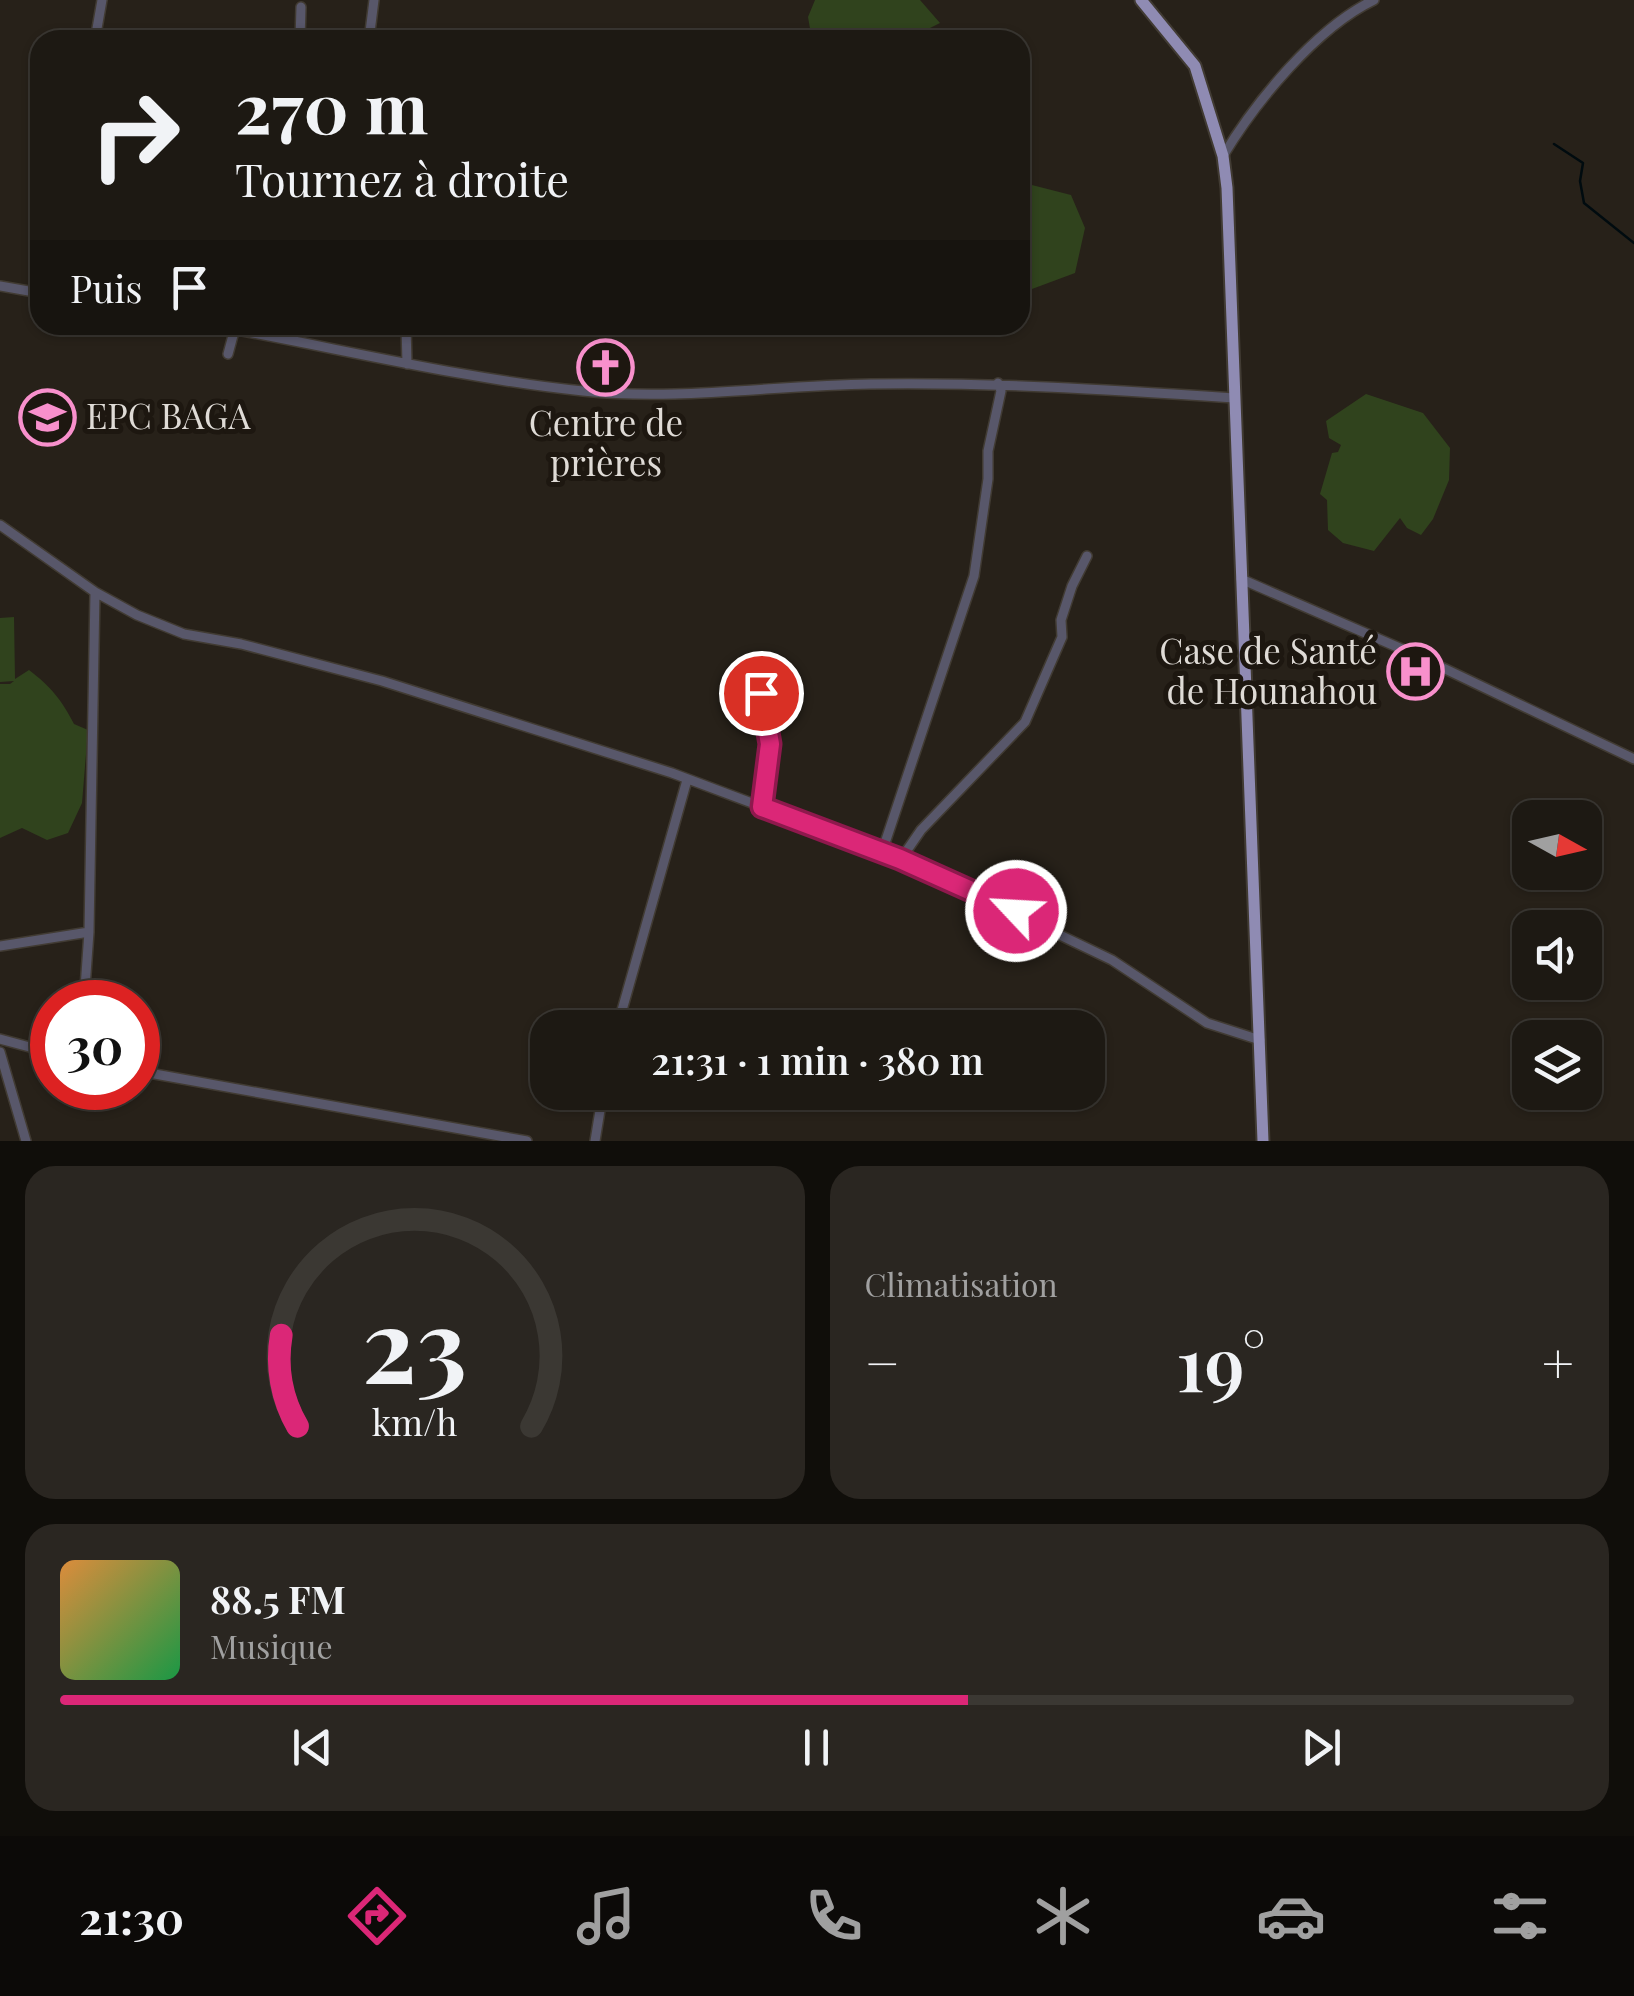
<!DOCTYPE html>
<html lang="fr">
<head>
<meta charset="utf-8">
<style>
	:root { --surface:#1d1913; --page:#2a2621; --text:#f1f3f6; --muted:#a0a0a0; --line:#3b3833; --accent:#db2777 }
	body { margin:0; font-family:"Playfair Display",serif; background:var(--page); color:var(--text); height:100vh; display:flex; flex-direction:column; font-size:38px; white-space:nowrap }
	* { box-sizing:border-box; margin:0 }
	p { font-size:32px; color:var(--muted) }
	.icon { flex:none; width:55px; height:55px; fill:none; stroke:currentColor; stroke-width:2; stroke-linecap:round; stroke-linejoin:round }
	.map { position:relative; height:1141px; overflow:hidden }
	.sheet { display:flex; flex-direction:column; gap:25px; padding:25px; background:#100e0a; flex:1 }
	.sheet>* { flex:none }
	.top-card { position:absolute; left:30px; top:30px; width:1000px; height:305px; border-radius:30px; box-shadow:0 2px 8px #0004,0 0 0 2px var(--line); background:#1d1913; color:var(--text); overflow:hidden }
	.needle { width:65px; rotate:98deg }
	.fabs { position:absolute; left:1512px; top:800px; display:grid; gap:20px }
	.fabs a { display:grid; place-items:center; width:90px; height:90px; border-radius:20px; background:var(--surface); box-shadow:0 2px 8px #0004,0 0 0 2px var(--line); font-size:50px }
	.speed { position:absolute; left:30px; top:980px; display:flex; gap:20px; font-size:50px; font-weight:700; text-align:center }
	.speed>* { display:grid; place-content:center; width:130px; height:130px; border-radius:50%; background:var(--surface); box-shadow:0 2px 8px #0004,0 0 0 2px var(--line); line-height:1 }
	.speed .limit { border:15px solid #d22; background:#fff; color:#111 }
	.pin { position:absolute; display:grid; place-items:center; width:85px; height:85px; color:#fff; margin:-42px; border:5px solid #fff; border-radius:50%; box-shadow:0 2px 10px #0007 }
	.me { position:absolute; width:110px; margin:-55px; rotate:295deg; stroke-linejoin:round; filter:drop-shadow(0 0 8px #0008) }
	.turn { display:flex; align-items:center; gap:35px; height:210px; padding:0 40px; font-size:45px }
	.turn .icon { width:130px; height:130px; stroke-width:2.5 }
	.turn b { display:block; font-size:70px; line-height:85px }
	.then { display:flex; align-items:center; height:95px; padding:0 40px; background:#0003; gap:20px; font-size:38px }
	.big { font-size:75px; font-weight:600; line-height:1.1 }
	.sheet .card { flex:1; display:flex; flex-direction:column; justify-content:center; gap:15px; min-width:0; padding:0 35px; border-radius:30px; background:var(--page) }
	.sheet .dial { align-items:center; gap:0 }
	.dial svg { height:260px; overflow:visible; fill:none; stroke:var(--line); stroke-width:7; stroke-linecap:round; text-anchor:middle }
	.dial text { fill:var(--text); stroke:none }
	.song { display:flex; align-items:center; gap:30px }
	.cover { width:120px; height:120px; border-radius:15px; background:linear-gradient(135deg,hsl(30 70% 55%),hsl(140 70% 35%)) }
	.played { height:10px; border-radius:5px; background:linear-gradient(90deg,var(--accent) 60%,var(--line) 60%) }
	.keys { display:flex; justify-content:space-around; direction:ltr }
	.heat { display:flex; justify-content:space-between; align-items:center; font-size:55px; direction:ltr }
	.sheet .tiles { flex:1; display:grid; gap:25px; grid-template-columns:1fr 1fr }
	.card:last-child { grid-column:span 2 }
	.trip { position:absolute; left:530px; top:1010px; width:575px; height:100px; border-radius:30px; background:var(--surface); box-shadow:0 2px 8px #0004,0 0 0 2px var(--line); font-weight:600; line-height:100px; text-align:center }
	.dock { display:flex; height:160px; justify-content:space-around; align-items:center; background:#0c0a08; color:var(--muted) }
	.dock .icon { width:70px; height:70px }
	.dock .active { color:var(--accent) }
	.dock b { font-size:45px; color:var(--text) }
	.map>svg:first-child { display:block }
</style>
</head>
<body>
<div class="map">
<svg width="1634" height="1141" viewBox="0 0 1634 1141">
	<rect width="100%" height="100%" fill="#272119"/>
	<path fill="#30431d" d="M815,0H920L940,23L906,40H812L808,17Z
		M1028,184L1071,195L1085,228L1075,273L1032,289L1020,282V187Z
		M1366,394L1423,413L1450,448L1449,480L1433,519L1421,535L1407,528L1400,518L1374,551L1343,543L1328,530L1327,500L1320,494L1332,453L1338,452L1341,445L1329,438L1326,421Z
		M14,617L15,679L29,670C50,686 62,700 74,724L88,730L82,803L68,833L47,840L22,828L0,838V684H10L14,681L0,682V618Z"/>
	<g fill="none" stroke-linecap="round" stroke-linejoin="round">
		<path stroke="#000b0f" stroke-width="2.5" d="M1554,144L1583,163L1580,181L1584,203L1634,243"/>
		<defs>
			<path id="minor" d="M95,40L102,0
				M300,40L301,7
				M369,40L374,0
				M1223,156C1256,101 1316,28 1374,0
				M0,286L40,293
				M210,325C334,347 457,378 583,391C679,401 775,385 871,384C992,382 1113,390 1234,398
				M406,325L407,364
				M228,354L235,328
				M0,525L95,592L137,615L184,634L241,644L382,681L672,773L901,859L1112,960L1207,1023L1260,1040
				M1241,579L1418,656L1634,759
				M761,693L770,744L762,807
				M882,852L974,576L988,479V451L1001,391L998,383
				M901,859L921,830L1025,722L1062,637L1061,620L1072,586L1087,556
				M0,946L89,932
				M84,1002L89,932L95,592
				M617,1028L687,780
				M0,1039L52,1053
				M0,1052L26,1141
				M138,1071L527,1141
				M595,1141L603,1092"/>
			<path id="major" d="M1141,0L1195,66L1223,156L1227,188L1263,1141"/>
		</defs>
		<use href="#minor" stroke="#413b33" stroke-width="12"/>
		<use href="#major" stroke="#413b33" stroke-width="15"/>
		<use href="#minor" stroke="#58576a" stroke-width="9"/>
		<use href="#major" stroke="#8f8bb3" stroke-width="11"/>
	</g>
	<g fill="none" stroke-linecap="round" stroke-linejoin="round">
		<defs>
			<path id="route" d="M761,693L770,744L762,807L900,859L1016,911"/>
		</defs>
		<use href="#route" stroke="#8e194d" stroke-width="25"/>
		<use href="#route" stroke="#db2777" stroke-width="18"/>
	</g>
	<defs>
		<symbol id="church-ring" viewBox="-11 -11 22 22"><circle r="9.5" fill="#1d1710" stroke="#f890cc" stroke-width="1.5"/><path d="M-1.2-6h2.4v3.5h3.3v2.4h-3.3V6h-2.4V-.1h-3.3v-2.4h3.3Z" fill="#f890cc"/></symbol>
		<symbol id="school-ring" viewBox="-11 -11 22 22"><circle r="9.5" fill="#1d1710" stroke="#f890cc" stroke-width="1.5"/><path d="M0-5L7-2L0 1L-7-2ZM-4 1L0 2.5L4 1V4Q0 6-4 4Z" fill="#f890cc"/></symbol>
		<symbol id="hospital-ring" viewBox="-11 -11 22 22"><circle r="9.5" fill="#1d1710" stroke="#f890cc" stroke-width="1.5"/><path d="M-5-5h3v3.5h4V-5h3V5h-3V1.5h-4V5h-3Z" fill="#f890cc"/></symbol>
	</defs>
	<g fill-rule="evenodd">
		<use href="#church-ring" x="574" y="336" width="63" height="63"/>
		<use href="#school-ring" x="16" y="386" width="63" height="63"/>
		<use href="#hospital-ring" x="1384" y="640" width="63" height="63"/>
	</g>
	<g text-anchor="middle" stroke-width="10" stroke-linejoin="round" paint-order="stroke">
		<g font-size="35" fill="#dfdbd6" stroke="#1d1710" text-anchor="start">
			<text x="86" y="429">EPC BAGA</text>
			<text x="606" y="436" text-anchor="middle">Centre de<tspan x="606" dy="40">prières</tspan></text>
			<text x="1377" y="664" text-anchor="end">Case de Santé<tspan x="1377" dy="40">de Hounahou</tspan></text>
		</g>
	</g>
</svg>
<div class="fabs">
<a><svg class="needle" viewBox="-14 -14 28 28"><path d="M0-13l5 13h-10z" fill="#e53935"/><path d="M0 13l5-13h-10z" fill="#a0a0a0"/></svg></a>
<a><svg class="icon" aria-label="sound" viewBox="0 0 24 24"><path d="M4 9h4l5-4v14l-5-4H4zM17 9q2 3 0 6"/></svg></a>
<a><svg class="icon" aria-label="layers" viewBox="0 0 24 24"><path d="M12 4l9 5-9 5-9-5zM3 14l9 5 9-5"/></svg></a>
</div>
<div class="speed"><div class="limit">30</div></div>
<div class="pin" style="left:761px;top:693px;background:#d93025"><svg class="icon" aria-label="arrive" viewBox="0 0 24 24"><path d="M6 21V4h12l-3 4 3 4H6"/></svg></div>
<svg class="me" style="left:1016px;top:911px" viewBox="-20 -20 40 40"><circle r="17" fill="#db2777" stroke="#fff" stroke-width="3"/><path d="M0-11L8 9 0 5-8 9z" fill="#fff"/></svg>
<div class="trip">21:31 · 1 min · 380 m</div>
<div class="top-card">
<div class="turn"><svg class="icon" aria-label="right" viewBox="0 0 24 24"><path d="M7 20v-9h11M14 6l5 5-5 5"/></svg><div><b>270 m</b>Tournez à droite</div></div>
<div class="then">Puis<svg class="icon" aria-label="arrive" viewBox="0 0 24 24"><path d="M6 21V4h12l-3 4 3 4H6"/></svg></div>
</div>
</div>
<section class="sheet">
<div class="tiles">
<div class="card dial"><svg viewBox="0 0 100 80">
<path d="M14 69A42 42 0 1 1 86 69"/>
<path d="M14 69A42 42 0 0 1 9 41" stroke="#db2777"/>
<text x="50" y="56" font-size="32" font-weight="700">23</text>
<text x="50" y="72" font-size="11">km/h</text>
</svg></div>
<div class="card"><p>Climatisation</p>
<div class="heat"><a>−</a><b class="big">19°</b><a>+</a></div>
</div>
<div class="card">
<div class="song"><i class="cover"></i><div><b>88.5 FM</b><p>Musique</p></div></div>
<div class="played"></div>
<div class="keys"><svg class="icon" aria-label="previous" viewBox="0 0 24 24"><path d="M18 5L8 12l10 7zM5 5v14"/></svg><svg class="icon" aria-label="pause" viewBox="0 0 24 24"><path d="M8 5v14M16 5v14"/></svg><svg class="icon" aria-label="next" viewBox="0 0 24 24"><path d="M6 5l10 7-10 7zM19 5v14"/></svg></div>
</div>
</div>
</section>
<nav class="dock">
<b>21:30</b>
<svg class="icon active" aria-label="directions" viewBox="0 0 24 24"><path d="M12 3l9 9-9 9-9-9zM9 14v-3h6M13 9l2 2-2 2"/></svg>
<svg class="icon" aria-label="music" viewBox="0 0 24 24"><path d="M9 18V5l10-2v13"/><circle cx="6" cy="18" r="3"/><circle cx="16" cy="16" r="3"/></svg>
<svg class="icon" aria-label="phone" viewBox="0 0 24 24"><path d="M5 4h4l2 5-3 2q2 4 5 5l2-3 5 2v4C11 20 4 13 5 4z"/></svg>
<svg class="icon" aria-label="climate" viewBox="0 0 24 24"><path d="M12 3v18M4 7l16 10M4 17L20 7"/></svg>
<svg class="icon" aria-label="car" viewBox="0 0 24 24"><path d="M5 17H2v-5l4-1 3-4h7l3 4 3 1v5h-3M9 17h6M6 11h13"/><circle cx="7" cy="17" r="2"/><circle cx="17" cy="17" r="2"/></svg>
<svg class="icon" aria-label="filters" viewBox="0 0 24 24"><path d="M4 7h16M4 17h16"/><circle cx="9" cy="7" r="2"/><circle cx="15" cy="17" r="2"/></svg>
</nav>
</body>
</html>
